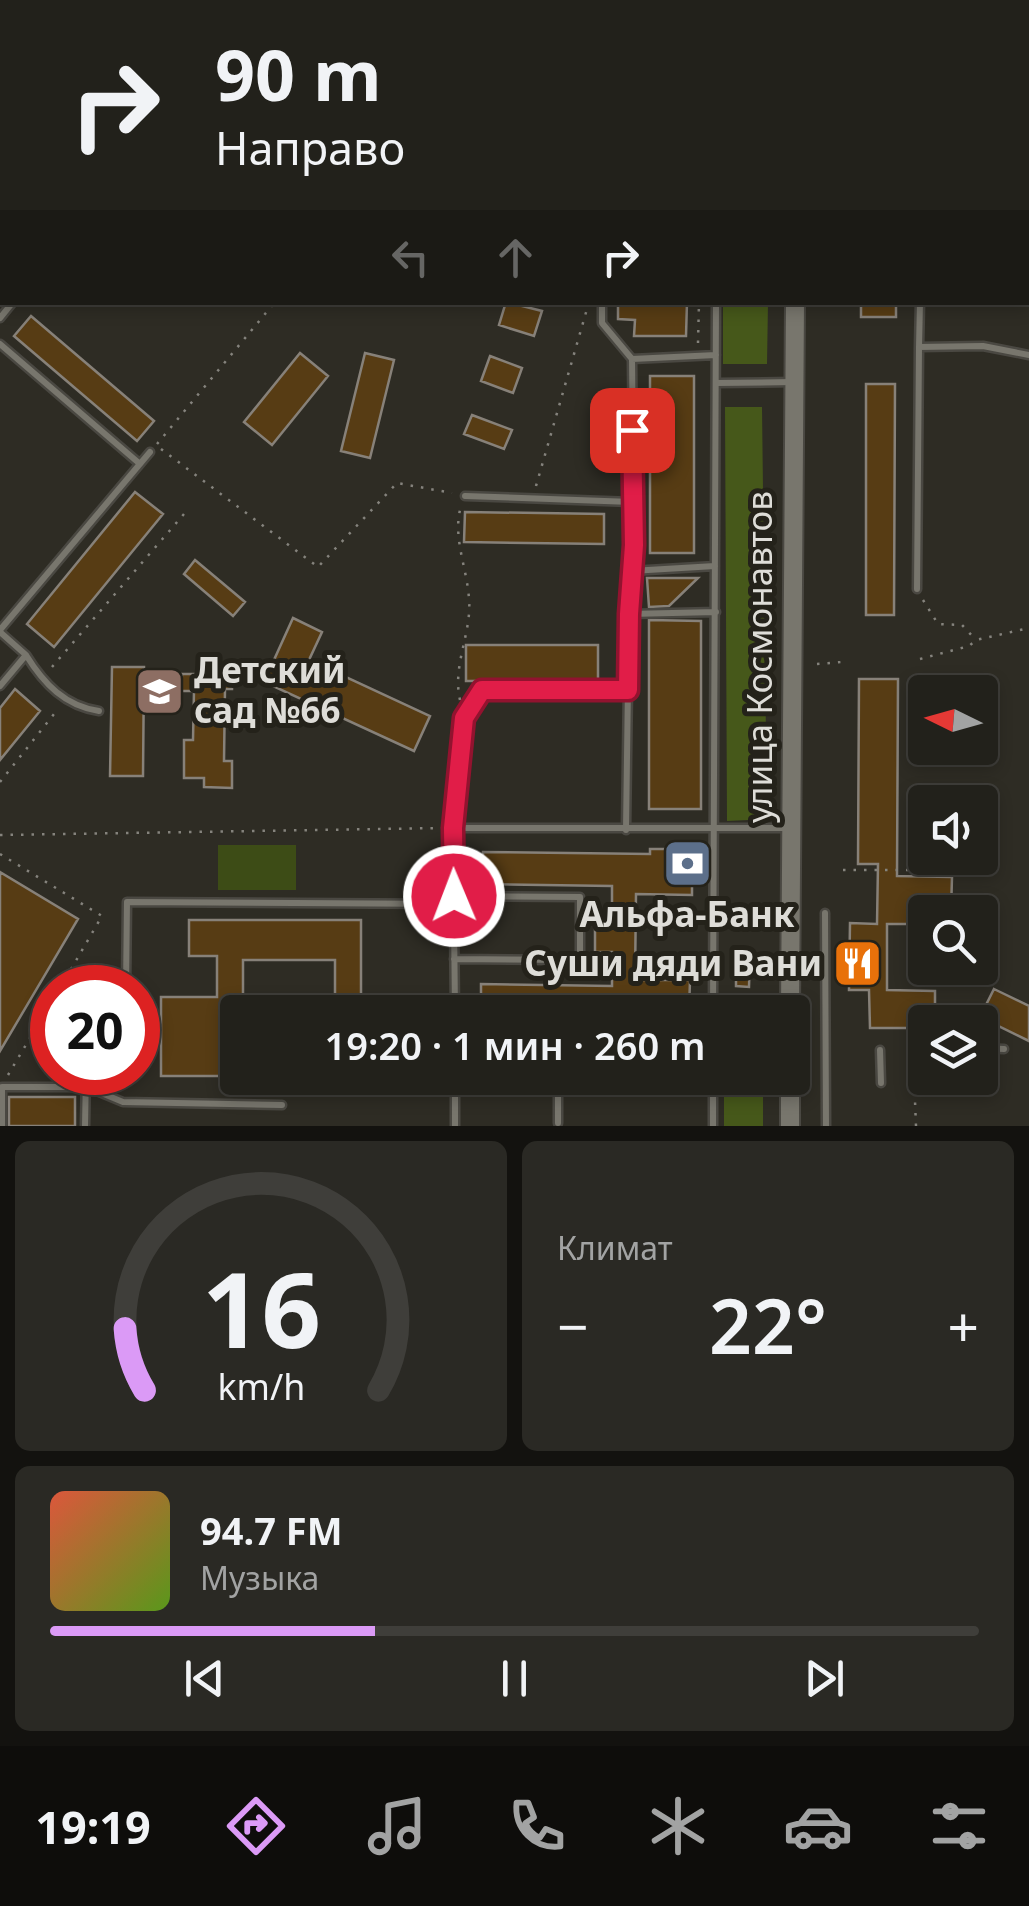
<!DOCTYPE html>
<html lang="ru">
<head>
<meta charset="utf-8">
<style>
	:root { --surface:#22211b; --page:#2a2924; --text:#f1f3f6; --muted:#a2a3a3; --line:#3f3e3a; --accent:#db9af6 }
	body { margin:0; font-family:"Noto Sans",sans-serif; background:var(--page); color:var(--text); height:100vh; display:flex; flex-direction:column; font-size:38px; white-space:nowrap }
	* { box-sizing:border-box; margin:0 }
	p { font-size:32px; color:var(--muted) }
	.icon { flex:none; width:55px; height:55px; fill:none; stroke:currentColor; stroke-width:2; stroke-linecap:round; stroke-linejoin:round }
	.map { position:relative; height:1126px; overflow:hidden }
	.drawer { display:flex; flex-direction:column; gap:15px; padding:15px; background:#13120f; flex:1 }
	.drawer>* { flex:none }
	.hud { position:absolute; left:0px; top:0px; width:1030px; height:305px; box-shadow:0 5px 15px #0003,0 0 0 2px var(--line); background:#22211b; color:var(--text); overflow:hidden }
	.needle { width:65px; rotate:275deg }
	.buttons { position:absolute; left:908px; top:675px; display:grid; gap:20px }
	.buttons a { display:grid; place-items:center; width:90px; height:90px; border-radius:10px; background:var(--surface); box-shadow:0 5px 15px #0003,0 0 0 2px var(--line); font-size:50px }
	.speed { position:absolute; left:30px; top:965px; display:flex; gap:20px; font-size:50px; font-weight:700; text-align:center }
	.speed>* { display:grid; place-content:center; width:130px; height:130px; border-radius:50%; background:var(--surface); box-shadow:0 5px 15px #0003,0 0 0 2px var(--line); line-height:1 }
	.speed .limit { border:15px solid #d22; background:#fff; color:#111 }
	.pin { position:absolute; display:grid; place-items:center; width:85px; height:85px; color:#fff; margin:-42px; border-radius:20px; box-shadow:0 5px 15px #0006 }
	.me { position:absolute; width:110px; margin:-55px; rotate:359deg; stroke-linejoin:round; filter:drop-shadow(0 0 8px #0008) }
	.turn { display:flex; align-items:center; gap:35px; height:210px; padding:0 50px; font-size:45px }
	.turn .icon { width:130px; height:130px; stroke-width:2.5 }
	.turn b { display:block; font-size:70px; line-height:85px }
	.lanes { display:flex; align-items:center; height:95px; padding:0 50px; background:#0003; justify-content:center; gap:50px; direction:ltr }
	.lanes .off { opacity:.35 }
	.big { font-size:75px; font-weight:600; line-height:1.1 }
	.drawer .card { flex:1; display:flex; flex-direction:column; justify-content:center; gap:15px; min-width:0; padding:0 35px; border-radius:15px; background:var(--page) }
	.drawer .dial { align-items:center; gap:0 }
	.dial svg { height:260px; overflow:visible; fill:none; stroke:var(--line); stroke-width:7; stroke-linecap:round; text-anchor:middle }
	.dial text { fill:var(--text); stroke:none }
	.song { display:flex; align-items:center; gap:30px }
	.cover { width:120px; height:120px; border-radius:15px; background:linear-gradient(135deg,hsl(10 70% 55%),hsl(90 70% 35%)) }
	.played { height:10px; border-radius:5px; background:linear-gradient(90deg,var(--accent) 35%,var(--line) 35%) }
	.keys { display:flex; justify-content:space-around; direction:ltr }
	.heat { display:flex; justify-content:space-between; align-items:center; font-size:55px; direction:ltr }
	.drawer .tiles { flex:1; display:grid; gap:15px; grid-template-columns:1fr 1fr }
	.card:last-child { grid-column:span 2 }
	.trip { position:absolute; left:220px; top:995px; width:590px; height:100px; border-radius:10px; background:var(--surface); box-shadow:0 5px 15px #0003,0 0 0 2px var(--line); font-weight:600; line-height:100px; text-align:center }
	.dock { display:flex; height:160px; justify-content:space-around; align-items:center; background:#0e0d0b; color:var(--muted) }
	.dock .icon { width:70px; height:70px }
	.dock .on { color:var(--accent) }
	.dock b { font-size:45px; color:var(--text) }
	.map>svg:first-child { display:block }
</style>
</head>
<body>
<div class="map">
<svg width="1029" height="1126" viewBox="0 0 1029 1126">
	<rect width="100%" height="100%" fill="#2e2c24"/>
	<path fill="#3d4c16" d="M218,845H296V890H218Z"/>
	<path fill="#46581a" d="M723,303H768L767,364H723Z
		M725,407H762L767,819L727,821Z
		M724,1078H763V1126H724Z"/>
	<path fill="#573c14" stroke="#878179" stroke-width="2.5" d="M506,302L542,311L534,336L499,325Z
		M618,302H687L686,336H634L635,320L618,319Z
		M861,302H896V317H861Z
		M31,316L154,421L137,441L14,336Z
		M300,353L328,376L272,445L244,422Z
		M365,353L394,360L370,458L341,451Z
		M490,356L522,368L513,393L481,381Z
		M650,376H694V553H650Z
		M866,384H895L894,615H866Z
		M472,415L512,430L504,449L464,434Z
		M135,492L163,514L54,647L27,624Z
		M465,512L604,514V544L464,542Z
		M195,560L245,602L233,616L184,574Z
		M647,578H698L669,606L649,607Z
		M293,618L322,632L309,660L430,716L414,751L264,682Z
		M649,620L701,621V809H649Z
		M466,645H598V680L466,681Z
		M202,666L232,667V689H225L224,761H232V788L204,787V778H184V740H193L194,691H181L182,674H202Z
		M112,667H144L143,776H110Z
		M859,679H898L897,876L952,877L951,912H925V924H887V990L935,991V1022H925V1028H870L869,990H849L850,923L877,924L878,864H858Z
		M15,689L40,711L0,760V708Z
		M650,849H692V895L636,894L635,980H690L689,1012H481V984L612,986V952H595V923H612V886L483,884V852L650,854Z
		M0,872L78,919L0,1051Z
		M189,920H361V1012H335V960H243V1012H238V1060H227V1076H161V997H217V956H189Z
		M736,953H750L749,987L736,986Z
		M994,989L1029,1006V1041L980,1017Z
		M323,1078H361V1093H323Z
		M9,1097H75V1126H9Z"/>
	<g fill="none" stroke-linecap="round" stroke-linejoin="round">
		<defs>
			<path id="service" d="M270,2L273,0
				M606,2V0
				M718,2V0
				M976,2L977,0
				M602,302V323L632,359L634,545L629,614L626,830
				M920,302L919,347L983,346L1029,355
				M0,318L13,302
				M0,344L140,464
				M632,359L716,355
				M716,383L794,382
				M465,496L632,502
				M631,571L715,566
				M917,589L919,347
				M629,614L716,612
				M0,630L150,452
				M0,632L26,655L0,686
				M26,655C44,684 65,706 99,711
				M453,828H787
				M825,913L826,1126
				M454,959L580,960V897L454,896
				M86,974V988
				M126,988L127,902L454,904
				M455,1012L453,828L464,718L482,691L628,690
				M713,1012L716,302
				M980,1048L1004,1049
				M880,1050L881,1083
				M455,1078V1126
				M87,1087L123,1102L282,1105
				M558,1123V1081L713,1084
				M2,1126V1087H87L111,1072
				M85,1126L86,1072
				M713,1126V1078"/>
			<path id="secondary" d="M798,2V0
				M790,1012L795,302
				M790,1126V1078"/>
			<path id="primary" d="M89,2L92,0
				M136,2L138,0
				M0,108L2,105
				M0,163L2,160"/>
		</defs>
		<use href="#service" stroke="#4a4842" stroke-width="11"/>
		<use href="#secondary" stroke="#4a4842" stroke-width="22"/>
		<use href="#primary" stroke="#4a4842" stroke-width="25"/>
		<path stroke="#85837d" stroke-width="2.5" stroke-dasharray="2.5 8" stroke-linecap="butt" d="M390,0L396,2
			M190,2L192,0
			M516,2L518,0
			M701,2V0
			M0,230L2,227
			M1028,274L1029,276
			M698,343L699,302
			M157,444L275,302
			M161,449L318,567L397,483L452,493
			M536,486L589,302
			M923,600L938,624L962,625L975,639
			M920,659L969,646L976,640L1029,628
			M817,664L842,662
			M52,667L184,514
			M460,700C452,665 472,633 469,599C467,567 452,537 461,506
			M0,782L58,709
			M0,835L442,828
			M0,854L102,916L60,988
			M843,870H908L919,844
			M913,1050L916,1126
			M8,1075L52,1001"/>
		<use href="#service" stroke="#78766d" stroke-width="6"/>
		<use href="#secondary" stroke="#78766d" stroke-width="18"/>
		<use href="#primary" stroke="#b38ac3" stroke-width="20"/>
	</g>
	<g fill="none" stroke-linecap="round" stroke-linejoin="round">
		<defs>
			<path id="route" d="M454,896L453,828L464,718L482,690H628L629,614L634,545L632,430"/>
		</defs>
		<use href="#route" stroke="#92132f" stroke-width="25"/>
		<use href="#route" stroke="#e11d48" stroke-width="18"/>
	</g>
	<defs>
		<symbol id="school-square" viewBox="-11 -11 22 22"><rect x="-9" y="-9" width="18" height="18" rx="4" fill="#8d6e63" stroke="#24221a"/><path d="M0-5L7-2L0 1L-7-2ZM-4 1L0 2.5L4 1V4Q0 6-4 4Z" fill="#fff"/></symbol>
		<symbol id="bank-square" viewBox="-11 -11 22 22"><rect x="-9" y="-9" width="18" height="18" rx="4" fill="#5c6f8a" stroke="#24221a"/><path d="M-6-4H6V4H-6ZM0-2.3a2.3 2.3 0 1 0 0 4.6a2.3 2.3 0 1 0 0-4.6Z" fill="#fff"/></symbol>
		<symbol id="restaurant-square" viewBox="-11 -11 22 22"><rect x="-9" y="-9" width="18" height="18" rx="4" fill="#e8710a" stroke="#24221a"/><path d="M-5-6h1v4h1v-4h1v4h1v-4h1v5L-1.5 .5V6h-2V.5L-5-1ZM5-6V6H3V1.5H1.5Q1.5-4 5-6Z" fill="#fff"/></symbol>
	</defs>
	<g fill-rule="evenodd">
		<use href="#school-square" x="132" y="664" width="55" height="55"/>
		<use href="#bank-square" x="660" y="836" width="55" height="55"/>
		<use href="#restaurant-square" x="830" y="936" width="55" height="55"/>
	</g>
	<g text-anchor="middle" stroke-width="10" stroke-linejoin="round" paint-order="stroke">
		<g font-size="35" fill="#deddd8" stroke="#24221a">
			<text transform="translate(760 657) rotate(-90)" y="12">улица Космонавтов</text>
		</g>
		<g font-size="35" font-weight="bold" fill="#deddd8" stroke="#24221a" text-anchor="start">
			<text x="194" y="683">Детский<tspan x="194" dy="40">сад №66</tspan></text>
			<text x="687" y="927" text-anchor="middle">Альфа-Банк</text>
			<text x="822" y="976" text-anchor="end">Суши дяди Вани</text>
		</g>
	</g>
</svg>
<div class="buttons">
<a><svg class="needle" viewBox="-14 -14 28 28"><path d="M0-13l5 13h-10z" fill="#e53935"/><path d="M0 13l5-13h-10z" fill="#a2a3a3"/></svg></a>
<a><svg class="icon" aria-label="sound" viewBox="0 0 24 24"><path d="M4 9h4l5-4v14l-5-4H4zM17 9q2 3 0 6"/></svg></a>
<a><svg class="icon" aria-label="search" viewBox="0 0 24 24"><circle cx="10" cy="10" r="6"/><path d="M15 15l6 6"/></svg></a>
<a><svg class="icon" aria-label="layers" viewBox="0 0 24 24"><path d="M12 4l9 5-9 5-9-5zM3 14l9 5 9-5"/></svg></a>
</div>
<div class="speed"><div class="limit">20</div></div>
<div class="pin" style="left:632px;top:430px;background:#d93025"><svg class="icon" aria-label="arrive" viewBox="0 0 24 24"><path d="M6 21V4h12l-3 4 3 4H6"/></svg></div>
<svg class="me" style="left:454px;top:896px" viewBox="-20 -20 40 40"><circle r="17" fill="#e11d48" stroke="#fff" stroke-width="3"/><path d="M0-11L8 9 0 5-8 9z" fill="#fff"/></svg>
<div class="trip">19:20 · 1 мин · 260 m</div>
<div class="hud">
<div class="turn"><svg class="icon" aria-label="right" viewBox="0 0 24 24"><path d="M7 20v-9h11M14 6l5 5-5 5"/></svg><div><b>90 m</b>Направо</div></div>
<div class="lanes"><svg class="icon off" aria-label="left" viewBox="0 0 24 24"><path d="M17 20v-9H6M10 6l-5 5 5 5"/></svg><svg class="icon off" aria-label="ahead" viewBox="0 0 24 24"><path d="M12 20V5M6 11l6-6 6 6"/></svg><svg class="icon" aria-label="right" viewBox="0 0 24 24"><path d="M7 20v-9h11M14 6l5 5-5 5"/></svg></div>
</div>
</div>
<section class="drawer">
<div class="tiles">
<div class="card dial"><svg viewBox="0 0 100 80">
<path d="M14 69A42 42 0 1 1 86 69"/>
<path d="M14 69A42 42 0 0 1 8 50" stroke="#db9af6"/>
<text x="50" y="56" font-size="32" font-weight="700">16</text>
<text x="50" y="72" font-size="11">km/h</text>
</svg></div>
<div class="card"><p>Климат</p>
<div class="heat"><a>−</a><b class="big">22°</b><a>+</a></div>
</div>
<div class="card">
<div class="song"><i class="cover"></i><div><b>94.7 FM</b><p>Музыка</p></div></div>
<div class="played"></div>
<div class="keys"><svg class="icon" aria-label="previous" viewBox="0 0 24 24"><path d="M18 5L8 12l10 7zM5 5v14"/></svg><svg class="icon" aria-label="pause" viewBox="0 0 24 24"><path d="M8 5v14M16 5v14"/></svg><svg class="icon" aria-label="next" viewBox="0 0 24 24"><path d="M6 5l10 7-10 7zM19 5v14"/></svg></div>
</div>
</div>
</section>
<nav class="dock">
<b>19:19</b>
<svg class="icon on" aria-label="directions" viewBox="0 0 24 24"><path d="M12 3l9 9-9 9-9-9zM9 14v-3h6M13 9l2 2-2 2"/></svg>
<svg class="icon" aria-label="music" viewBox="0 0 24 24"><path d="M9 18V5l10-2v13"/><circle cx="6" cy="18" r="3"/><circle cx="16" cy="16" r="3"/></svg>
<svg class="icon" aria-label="phone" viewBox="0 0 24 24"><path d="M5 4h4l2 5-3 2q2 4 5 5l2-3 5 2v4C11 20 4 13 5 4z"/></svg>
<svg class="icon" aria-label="climate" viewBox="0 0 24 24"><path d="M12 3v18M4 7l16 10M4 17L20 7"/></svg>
<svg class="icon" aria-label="car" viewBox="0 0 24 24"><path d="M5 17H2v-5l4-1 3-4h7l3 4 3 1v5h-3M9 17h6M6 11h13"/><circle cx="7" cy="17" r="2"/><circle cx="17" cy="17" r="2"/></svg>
<svg class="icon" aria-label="filters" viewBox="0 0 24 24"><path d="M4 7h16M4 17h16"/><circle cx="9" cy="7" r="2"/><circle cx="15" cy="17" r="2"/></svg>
</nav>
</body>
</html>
